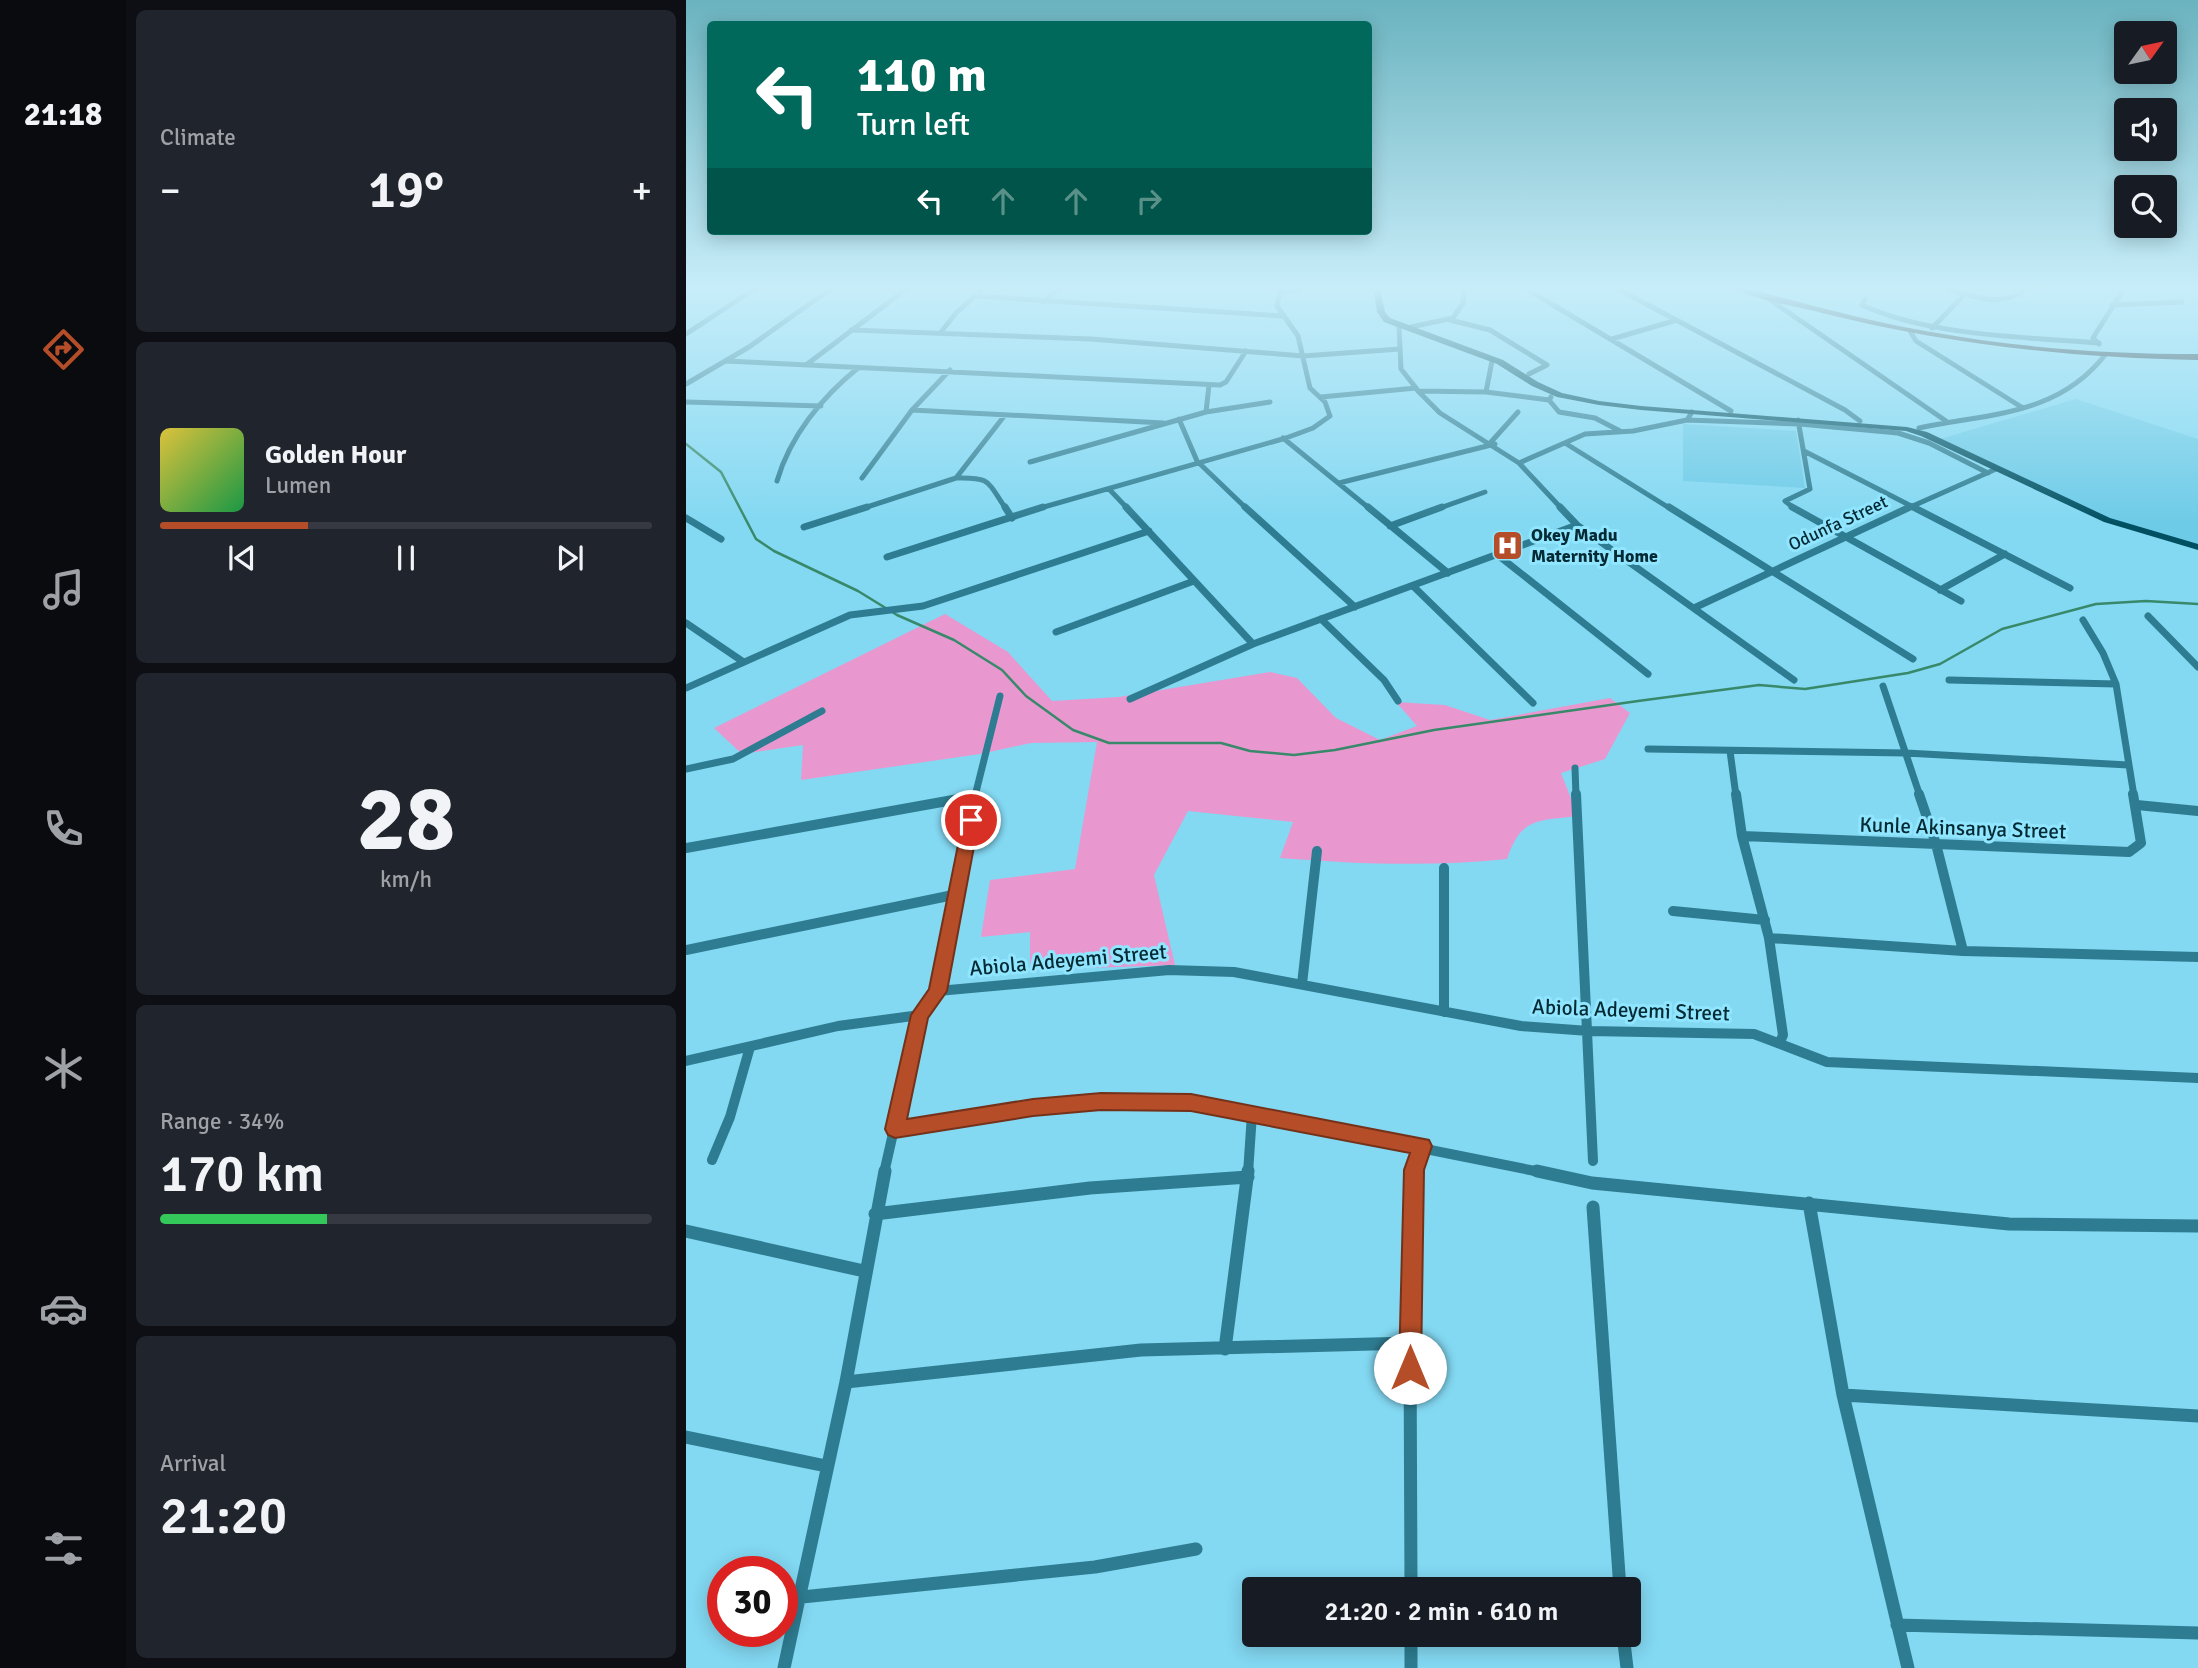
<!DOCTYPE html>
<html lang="en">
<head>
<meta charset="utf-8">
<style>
	:root { --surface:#171b24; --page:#20242c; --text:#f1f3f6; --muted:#9ea1a6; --line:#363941; --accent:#b44d28 }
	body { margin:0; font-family:Signika,sans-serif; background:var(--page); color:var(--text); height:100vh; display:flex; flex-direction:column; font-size:26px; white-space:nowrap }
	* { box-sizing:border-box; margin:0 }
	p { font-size:23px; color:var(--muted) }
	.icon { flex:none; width:38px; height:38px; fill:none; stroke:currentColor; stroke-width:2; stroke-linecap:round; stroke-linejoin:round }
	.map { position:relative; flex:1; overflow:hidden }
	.panel { display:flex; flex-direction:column; gap:10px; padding:10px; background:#0d0f14; width:560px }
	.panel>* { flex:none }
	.banner { position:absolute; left:21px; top:21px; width:665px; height:214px; border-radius:7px; box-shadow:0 4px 18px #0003; background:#00695c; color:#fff; overflow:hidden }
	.needle { width:46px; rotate:57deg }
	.fabs { position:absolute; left:1428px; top:21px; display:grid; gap:14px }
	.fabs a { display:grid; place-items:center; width:63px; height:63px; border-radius:7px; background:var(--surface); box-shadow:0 4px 18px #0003; font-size:35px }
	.speed { position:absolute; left:21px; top:1556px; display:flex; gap:14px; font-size:35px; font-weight:700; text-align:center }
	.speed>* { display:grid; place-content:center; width:91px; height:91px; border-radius:50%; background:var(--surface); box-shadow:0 4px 18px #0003; line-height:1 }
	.speed .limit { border:10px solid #d22; background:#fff; color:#111 }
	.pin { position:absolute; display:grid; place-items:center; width:60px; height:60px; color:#fff; margin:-30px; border:4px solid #fff; border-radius:50%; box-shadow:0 2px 7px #0007 }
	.me { position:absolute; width:77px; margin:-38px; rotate:0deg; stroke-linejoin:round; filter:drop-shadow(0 0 5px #0008) }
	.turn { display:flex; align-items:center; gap:24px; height:147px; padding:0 35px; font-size:32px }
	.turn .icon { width:91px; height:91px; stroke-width:2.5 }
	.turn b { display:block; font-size:49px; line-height:60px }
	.lanes { display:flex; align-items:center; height:66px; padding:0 35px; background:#0003; justify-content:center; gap:35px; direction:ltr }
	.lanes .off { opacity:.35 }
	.big { font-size:52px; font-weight:600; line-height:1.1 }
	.panel .widget { flex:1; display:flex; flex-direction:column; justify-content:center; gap:10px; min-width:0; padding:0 24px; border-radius:10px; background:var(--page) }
	.panel .dial { align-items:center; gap:0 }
	.dial b { font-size:91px; line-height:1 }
	.song { display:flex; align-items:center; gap:21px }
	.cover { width:84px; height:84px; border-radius:10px; background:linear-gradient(135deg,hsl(50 70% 55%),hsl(140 70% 35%)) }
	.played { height:7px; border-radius:4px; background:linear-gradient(90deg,var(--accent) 30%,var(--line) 30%) }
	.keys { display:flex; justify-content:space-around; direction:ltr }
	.heat { display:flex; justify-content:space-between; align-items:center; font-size:38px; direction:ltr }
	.charge { height:10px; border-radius:5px; background:linear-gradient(90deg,#34c759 34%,var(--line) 0) }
	.trip { position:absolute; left:556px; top:1577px; width:399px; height:70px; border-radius:7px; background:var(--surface); box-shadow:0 4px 18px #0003; font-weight:600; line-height:70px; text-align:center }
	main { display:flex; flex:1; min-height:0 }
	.menu { display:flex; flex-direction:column; width:126px; justify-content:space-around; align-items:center; background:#090b0e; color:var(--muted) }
	.menu .icon { width:49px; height:49px }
	.menu .current { color:var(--accent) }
	.menu b { font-size:32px; color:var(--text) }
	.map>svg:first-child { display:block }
</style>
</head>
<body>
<main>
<nav class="menu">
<b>21:18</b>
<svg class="icon current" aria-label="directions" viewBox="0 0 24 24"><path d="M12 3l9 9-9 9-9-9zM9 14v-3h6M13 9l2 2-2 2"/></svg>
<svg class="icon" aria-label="music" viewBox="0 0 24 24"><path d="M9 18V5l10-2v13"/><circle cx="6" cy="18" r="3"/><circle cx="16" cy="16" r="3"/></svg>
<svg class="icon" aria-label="phone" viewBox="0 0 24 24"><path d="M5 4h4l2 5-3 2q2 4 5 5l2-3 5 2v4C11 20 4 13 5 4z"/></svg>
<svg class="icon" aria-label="climate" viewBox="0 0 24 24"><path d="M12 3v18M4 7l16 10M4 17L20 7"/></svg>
<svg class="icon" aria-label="car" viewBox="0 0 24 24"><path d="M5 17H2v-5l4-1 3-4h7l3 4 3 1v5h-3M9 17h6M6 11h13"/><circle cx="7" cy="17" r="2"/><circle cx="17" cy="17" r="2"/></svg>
<svg class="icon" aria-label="filters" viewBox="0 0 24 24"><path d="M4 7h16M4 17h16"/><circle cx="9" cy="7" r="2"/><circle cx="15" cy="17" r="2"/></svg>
</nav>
<section class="panel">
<div class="widget"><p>Climate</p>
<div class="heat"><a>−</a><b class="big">19°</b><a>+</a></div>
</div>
<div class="widget">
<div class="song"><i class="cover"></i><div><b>Golden Hour</b><p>Lumen</p></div></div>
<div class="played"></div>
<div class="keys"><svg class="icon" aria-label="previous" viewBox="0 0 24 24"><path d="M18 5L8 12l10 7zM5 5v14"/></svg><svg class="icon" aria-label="pause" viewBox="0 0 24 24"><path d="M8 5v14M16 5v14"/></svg><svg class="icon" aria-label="next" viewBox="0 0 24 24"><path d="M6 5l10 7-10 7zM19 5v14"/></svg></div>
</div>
<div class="widget dial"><b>28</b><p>km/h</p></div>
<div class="widget"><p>Range · 34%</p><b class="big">170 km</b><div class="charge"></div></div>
<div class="widget"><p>Arrival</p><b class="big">21:20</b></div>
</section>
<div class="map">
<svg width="1512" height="1668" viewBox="0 0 1512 1668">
	<rect width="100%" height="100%" fill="#83d8f2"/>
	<path fill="#6dcbe7" d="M1390,399L1512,439V545L1456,531L1416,515L1254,439Z
		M997,424L1110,431L1119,488L997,481Z"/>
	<path fill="#e998cf" d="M259,614L322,652L366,701L433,697L584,672L611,678L650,718L694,740L731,726L710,702L759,705L804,720L924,698L944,713L919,759L875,773L892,816C852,821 835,817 821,859C744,867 671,864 594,858L607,822L502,811L468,875L489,965L344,970V932L295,937L304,880L389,869L411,742L345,743L294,754L115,780L117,745L56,754L28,728Z"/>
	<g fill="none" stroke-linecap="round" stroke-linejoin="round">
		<path stroke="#38896a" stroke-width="2.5" d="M0,444L35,472L70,539L88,551L172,591L211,615L268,640L316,670L340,696L387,730L423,743H535L564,751L608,755L649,750L748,730L952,701L1073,685L1119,689L1222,673L1254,664L1316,629L1410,604L1460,601L1512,604"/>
		<path stroke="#2e7c91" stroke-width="5" d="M842,290L1045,411
			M934,290L1159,410L1174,421
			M1265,290C1291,298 1315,307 1338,290
			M594,292L612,290
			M1077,295L1260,421
			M289,296L596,316
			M1179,299L1176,305C1243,336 1339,337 1413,343
			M357,302L371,290
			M1426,305L1496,302
			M760,319L804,330L861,365L843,374
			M713,326L715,369L730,388
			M725,327L767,318L777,303L778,290
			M1246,328L1279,294
			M165,330L405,339L617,356L714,349
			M1224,331L1230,341L1337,408
			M255,332L270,313L296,290
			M0,334L67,290
			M926,339L991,320
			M1413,344L1407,338L1437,290
			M40,361L534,385L540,382L560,351
			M120,365L219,290
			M0,384L63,347L143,290
			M732,391L754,413L833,463
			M800,392L806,361
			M635,397L730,388L732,391L800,392L863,400
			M865,397L863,400L873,412L909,418L934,431
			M0,402L135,406
			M226,410L478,423
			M520,412L523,385
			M493,419L511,461L561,509
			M1001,420L1114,424L1212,433L1243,443L1302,473
			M1233,428C1304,413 1371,416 1419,355
			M597,438L684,509
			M805,442L832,412
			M879,443L985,509
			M1118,451L1231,509
			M344,462L520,412L584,402
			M176,478L226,410L264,370
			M270,478C305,477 301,481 320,509
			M91,481C104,436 136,397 172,368
			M653,483L809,444
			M423,489L442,509
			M175,509L270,478L319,415
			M351,509L600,438L627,428L644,416L639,402L624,388L612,336L591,306L594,290
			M751,509L799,492
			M876,509L833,463L899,434L947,431L1001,420L1006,412
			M1109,509L1099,501L1124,489L1112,420
			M1220,509L1310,469"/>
		<path stroke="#2e7c91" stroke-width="7" d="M319,507L326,518
			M440,507L567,644
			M559,507L669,607
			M682,507L762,573
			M874,507L891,525L1108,680
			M983,507L1227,659
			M1106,507L1275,601
			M1227,507L1384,588
			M0,518L35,539
			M704,526L756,507
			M118,527L181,507
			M813,556L962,674
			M201,557L357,507
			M727,586L847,703
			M1254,590L1319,554
			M1008,608L1224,507
			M1462,616L1512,667
			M635,619L698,680L712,701
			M1397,620L1417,653L1430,684L1448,796
			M0,623L56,661
			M370,632L508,581
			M1263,680L1430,684
			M1197,686L1234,796
			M0,688L164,615L237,606L463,531
			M444,699L567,644L891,525
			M962,749L1220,753L1442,765
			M1044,751L1050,796
			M889,768L890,796
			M0,769L47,759L136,711
			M289,796L314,696"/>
		<path stroke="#2e7c91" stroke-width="10" d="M890,794L907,1161
			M1050,794L1056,836L1083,938L1097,1035L1094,1042
			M1233,794L1250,844L1277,951
			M1451,805L1512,811
			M1056,836L1443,852L1455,843L1447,794
			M0,848L289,796
			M758,868V1012
			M987,911L1079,920
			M1083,938L1277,951L1512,957
			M0,950L272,894
			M616,984L631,851
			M252,991L483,970L548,972L835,1026L903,1031L1068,1034L1141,1062L1512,1078
			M0,1061L152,1026L234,1015
			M209,1129L415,1101L505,1102L859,1173
			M26,1160L44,1117L64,1047
			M198,1173L234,1015L252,991L290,794
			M562,1173L566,1114
			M728,1173L736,1146"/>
		<path stroke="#2e7c91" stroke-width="13" d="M851,1171L906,1183L1323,1224L1512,1226
			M1123,1203L1157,1395L1222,1668
			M907,1207L934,1589
			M189,1214L404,1188L562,1177
			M0,1231L178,1271
			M539,1349L562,1171
			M160,1382L455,1350L724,1343
			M1157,1395L1512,1416
			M0,1437L140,1466
			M725,1589L724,1343L728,1171
			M116,1597L409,1567L510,1549
			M1211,1625L1512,1633
			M725,1634V1668
			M937,1634L941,1668
			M98,1668L160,1382L199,1171"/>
		<path fill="#005062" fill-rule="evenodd" d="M688,290H694L699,312L704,318L817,360L852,382L876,393L913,401L955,406L1221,427L1241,432L1424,518L1512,544V550L1418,522L1235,436L1220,431L955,410L913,405L871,397L846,386L811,364L698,322L691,312Z"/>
		<path fill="#192f36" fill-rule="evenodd" d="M1053,290H1067C1126,305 1185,322 1245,332C1333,348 1423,354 1512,354V360C1384,358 1260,344 1136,313C1111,306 1075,302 1053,290Z"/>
	</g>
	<linearGradient id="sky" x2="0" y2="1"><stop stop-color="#6ab3bf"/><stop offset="0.55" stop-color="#c7edf9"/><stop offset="1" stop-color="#c7edf9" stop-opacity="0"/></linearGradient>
	<rect width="1512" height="524" fill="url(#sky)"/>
	<path fill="#b44d28" stroke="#75321a" stroke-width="2" d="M285,815L293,820L261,991L242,1018L221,1119L347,1099L415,1093L505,1094L743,1140L746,1146L738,1170L735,1368L732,1376L724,1379L716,1376L713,1368L718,1170L724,1153L505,1111L415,1110L347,1116L209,1138L202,1135L199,1129L225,1015L243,989L277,820Z"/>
	<defs>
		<symbol id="hospital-square" viewBox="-11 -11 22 22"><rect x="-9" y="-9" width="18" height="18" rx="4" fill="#b44d28" stroke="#90e5ff"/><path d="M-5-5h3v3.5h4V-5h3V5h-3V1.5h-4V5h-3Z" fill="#fff"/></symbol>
	</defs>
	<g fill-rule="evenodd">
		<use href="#hospital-square" x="804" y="528" width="35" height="35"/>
	</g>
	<g text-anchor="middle" stroke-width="6" stroke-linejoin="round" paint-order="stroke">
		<g font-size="18" fill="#042a34" stroke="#90e5ff">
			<text transform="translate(1152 523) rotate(-25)" y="6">Odunfa Street</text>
		</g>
		<g font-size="18" font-weight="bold" fill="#042a34" stroke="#90e5ff" text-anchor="start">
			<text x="845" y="541">Okey Madu<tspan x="845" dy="21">Maternity Home</tspan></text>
		</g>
		<g font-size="21" fill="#042a34" stroke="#90e5ff">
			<text transform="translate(1277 828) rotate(2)" y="7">Kunle Akinsanya Street</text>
			<text transform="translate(382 960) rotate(-5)" y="7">Abiola Adeyemi Street</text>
			<text transform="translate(945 1010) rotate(2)" y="7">Abiola Adeyemi Street</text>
		</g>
	</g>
</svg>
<div class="fabs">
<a><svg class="needle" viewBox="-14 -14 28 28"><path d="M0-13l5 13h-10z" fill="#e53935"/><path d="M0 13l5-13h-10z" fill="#9ea1a6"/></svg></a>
<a><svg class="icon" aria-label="sound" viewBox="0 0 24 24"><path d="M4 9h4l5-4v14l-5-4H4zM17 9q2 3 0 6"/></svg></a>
<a><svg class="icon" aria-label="search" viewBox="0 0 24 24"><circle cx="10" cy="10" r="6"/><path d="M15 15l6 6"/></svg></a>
</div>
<div class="speed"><div class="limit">30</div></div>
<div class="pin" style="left:285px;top:820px;background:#d93025"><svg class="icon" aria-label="arrive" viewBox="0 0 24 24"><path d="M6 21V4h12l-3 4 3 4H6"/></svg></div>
<svg class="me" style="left:724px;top:1368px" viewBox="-20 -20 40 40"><circle r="19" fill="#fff"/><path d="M0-13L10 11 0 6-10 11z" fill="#b44d28"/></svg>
<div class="trip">21:20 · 2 min · 610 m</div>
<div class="banner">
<div class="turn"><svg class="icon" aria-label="left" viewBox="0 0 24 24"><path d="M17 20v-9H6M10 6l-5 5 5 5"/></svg><div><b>110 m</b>Turn left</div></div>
<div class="lanes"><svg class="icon" aria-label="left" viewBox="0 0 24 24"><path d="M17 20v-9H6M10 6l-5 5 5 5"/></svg><svg class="icon off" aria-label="ahead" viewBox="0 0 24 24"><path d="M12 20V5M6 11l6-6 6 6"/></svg><svg class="icon off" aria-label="ahead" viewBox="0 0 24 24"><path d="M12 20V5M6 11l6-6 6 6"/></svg><svg class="icon off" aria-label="right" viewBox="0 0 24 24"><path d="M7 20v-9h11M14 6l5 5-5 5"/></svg></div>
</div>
</div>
</main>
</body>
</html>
